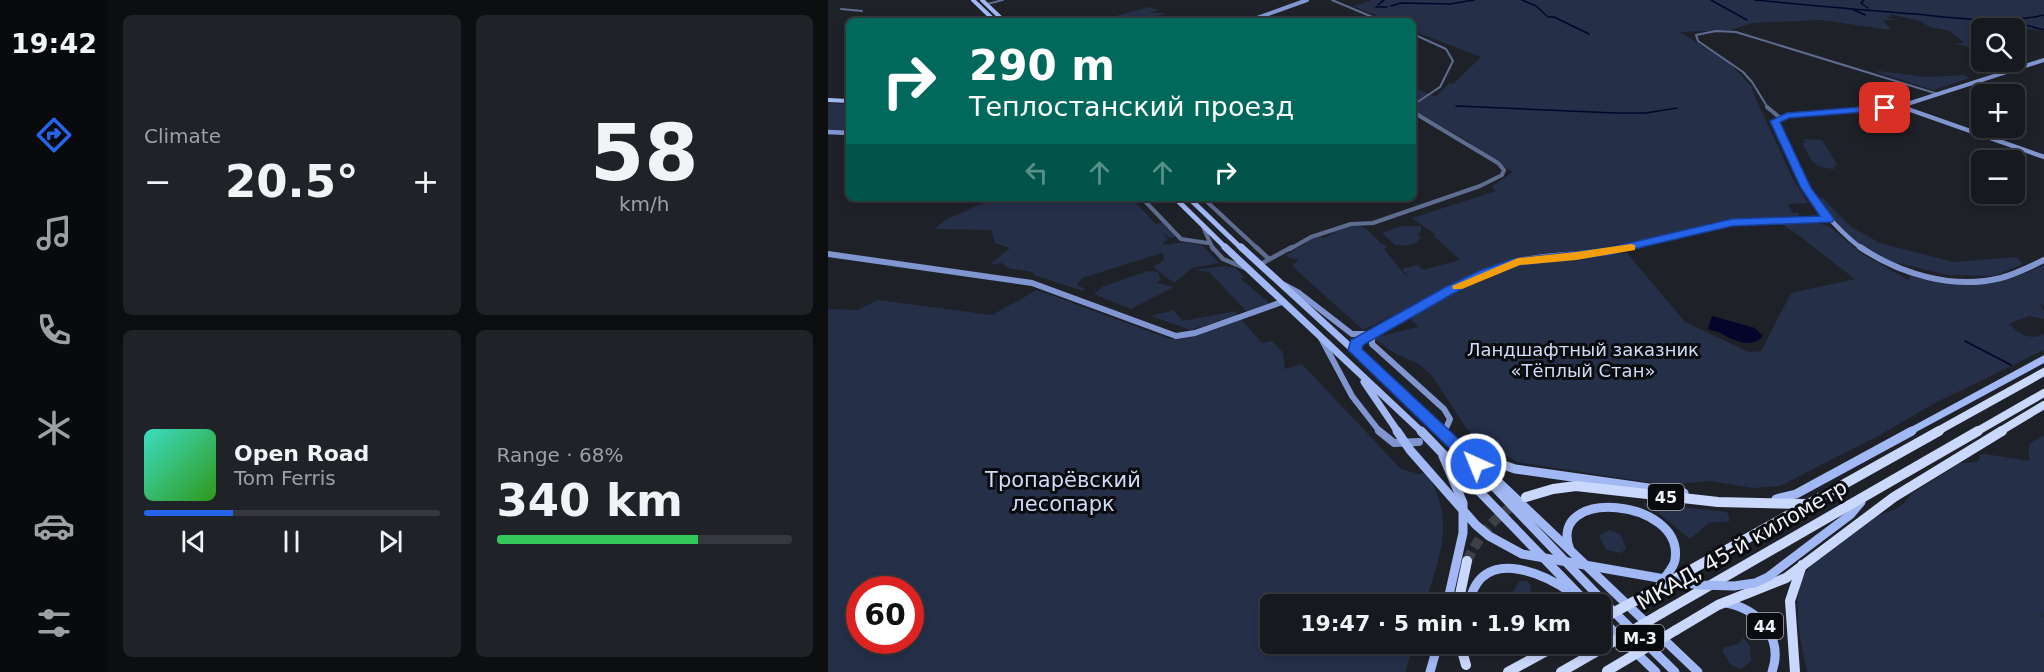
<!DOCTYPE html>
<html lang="en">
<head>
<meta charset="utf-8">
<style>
	:root { --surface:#16191e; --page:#1f2227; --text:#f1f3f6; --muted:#9ea0a4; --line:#35383c; --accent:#2563eb }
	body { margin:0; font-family:"DejaVu Sans",sans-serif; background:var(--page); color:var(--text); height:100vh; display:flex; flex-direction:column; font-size:22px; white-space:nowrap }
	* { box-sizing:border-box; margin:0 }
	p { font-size:20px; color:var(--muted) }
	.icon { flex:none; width:33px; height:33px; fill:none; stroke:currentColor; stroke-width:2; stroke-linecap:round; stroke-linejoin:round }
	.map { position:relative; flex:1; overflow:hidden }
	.panel { display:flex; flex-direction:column; gap:15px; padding:15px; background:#0c0e10; width:720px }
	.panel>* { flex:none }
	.guide { position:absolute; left:18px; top:18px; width:570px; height:183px; border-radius:9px; box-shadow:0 3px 9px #0003,0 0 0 2px var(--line); background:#00695c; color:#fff; overflow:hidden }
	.fabs { position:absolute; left:1143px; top:18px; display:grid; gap:12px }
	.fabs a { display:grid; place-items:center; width:54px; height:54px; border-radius:9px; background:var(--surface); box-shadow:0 3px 9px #0003,0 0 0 2px var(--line); font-size:30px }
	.speed { position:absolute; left:18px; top:576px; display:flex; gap:12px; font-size:30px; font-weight:700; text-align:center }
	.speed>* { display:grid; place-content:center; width:78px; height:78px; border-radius:50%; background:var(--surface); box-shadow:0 3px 9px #0003,0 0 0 2px var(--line); line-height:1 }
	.speed .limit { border:9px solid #d22; background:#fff; color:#111 }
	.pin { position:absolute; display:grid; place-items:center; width:51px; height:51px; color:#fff; margin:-26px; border-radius:12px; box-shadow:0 3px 9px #0006 }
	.me { position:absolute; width:66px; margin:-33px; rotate:316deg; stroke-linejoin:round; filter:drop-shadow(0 0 4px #0008) }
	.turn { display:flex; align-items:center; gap:21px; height:126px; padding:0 24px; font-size:27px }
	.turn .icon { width:78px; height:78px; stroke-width:2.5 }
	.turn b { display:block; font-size:42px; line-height:51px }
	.lanes { display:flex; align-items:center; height:57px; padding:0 24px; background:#0003; justify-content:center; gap:30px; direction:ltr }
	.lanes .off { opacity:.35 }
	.big { font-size:45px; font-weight:700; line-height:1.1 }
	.panel .tile { flex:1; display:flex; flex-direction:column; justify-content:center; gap:9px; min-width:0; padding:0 21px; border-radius:9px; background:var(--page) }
	.panel .dial { align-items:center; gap:0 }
	.dial b { font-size:78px; line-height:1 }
	.song { display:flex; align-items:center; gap:18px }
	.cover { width:72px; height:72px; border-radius:9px; background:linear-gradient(135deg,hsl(170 70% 55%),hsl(110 70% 35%)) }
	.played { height:6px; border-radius:3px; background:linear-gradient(90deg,var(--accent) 30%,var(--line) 30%) }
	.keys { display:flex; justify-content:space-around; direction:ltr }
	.heat { display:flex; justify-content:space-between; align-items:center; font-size:33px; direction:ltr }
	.charge { height:9px; border-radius:4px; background:linear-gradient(90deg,#34c759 68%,var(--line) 0) }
	.panel .tiles { flex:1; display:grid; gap:15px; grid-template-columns:repeat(2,1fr) }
	.trip { position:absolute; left:432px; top:594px; width:351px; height:60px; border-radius:9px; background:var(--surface); box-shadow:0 3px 9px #0003,0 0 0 2px var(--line); font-weight:700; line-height:60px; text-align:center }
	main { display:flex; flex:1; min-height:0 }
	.tab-bar { display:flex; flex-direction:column; width:108px; justify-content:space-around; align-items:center; background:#090a0c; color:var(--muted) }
	.tab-bar .icon { width:42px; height:42px }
	.tab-bar .selected { color:var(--accent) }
	.tab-bar b { font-size:27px; color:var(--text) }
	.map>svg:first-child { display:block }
</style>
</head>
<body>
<main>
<nav class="tab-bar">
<b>19:42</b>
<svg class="icon selected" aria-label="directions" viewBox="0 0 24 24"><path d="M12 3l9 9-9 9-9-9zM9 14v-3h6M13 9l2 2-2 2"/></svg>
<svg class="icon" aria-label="music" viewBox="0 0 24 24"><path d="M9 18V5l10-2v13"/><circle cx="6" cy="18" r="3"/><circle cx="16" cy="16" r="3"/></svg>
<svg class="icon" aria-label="phone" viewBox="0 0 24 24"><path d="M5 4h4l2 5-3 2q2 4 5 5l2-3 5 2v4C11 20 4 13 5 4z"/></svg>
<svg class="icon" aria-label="climate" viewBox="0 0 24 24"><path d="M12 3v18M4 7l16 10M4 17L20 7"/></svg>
<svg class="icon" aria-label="car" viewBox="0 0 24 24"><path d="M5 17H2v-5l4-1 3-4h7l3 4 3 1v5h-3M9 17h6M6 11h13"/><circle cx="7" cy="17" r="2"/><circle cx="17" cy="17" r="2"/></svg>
<svg class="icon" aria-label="filters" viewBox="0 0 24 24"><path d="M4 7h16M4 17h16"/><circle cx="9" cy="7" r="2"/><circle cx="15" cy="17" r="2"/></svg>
</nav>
<section class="panel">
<div class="tiles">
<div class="tile"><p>Climate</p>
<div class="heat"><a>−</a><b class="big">20.5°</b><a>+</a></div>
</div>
<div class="tile dial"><b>58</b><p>km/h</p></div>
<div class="tile">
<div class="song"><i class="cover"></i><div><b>Open Road</b><p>Tom Ferris</p></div></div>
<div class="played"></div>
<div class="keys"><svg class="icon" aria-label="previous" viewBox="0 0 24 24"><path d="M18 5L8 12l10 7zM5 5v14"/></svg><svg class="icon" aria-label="pause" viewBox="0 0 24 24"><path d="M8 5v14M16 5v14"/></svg><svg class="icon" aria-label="next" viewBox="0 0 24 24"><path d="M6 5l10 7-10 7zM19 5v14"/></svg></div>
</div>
<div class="tile"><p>Range · 68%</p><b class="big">340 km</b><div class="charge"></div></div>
</div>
</section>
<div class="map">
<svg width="1216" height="672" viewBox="0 0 1216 672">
	<rect width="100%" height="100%" fill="#1e2128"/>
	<path fill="#252f48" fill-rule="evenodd" d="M545,0H1216V31L1181,26H1159L1161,28H1154L1141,38L1147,42L1145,43L1153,44V49L1139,44L1148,48L1125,44L1136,43L1122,31L1102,27L1092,21L1061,14L1063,16L1058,18L1072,20H1055L1063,30L992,20L925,23L902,30L852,32L900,62L925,88H923L964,177L980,203L960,204L965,213H971V218L886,222L825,241L794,246L789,244L774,250L656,270L535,330L464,266L471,259L460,258L458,255L477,244L479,240L491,235L494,238C501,237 502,235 507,232C529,218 538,227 553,244H555L559,247L556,249L577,275L583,273L578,274L574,269L590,265L595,270L632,260L606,236L607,234L584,218L668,191L663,187L685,172L648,149L640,141L585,111V87L608,97L621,83L625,84L653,57L585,31V21H561L525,6Z
		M321,7L330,10L321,13H338L314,21H269Z
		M1051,71L1099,77L1136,75L1142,78L1105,90L1048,72Z
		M0,103L21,104V131H0Z
		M976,139L994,140L1010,166H1005L1007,169C984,168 984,161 974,143H977Z
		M166,198H303L328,224L335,222L348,237L341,238L335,233L340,240L335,242L336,245L355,242L374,245L391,263L364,268L346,283L325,267L335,261L336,256L334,253L254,278L249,285L257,289L255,291L206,275L204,272L180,268L174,263L161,265L182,248L167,243L163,230L106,229L117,220Z
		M995,198L1023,227L1052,243L1125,262L1189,257L1195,264L1166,276L1120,275L1061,261L1032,244L1009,226L987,199Z
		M987,222L1002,227L1033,253L1080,280L1084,275C1140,290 1163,290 1216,265V306L1212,304L1216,311V319L1201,316L1181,324C1192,334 1201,341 1216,334V350L1105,404L1052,435L952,486L925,488L882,481L838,485L690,462L658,445L638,428L605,377L591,364L568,354L545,338L590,327L581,317L589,311L674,269L693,262L799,253L857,322L921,352L933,351L963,293L1027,279C1002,261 980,241 954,224Z
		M573,226H593V232L589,234L593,238C585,246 579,246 567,245L554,233Z
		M396,266L408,268L416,277L413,279L442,304L419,312L381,272L367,270Z
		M319,271L330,272L333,279L329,283L346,287L303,309L266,294L274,287Z
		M209,290L342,339L355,338L413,319L434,343L444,341L455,353L457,369L474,364L573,469L591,474L599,473C628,523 612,553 597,604H442V644H586L577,672H0V309L29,310L50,300L164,315ZM32,590H82V640H32Z
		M345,310L355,321L408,311L409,313L406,316L362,330L323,316Z
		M1216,435V615L1212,612L1216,618V672H979C974,643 960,598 979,571C986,560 1000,552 1010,544C1021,536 1032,525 1044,518C1059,510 1072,513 1082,495L1132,463L1148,462L1152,459V455L1157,454L1201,461V444Z
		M816,503L899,512L902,521L881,523L862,539L828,511L818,508Z
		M782,530L792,534L798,548L793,553L778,550L771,535Z
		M692,581H699L703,586L701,603L681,604L682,596Z
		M915,638L922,646L923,661L913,669L903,665L894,651L897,647L911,644Z"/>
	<path fill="#03062a" d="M884,316L927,328L935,336C924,349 906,341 894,334C890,331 884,331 880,329Z"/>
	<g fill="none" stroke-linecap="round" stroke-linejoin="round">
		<path stroke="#03062a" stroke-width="1.5" d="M694,0L708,6L720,17H726L761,34
			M883,0L919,20
			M927,0C981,5 1034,10 1088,14C1129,18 1175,25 1216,15
			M1036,0L1033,3L1040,8
			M550,5L556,0
			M563,6L573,3L622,4L646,0
			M548,7H559
			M1024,9L1037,15
			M1179,20L1216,30
			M585,96H590
			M628,106L787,113H818L849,108
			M1137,341L1183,365"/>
		<path stroke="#3e4047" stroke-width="10" stroke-dasharray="10 5" stroke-linecap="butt" d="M639,561C651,536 666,517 690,502"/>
		<path stroke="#5e6c90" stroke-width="2" d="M504,0L554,21
			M159,4L175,0
			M13,9L34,11
			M585,34L618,49L625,61L612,87L585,105
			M940,108L924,82L915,72L870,41L868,35L888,31L908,32L1110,94"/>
		<path stroke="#5e6c90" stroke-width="4" d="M939,107L951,117
			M314,198L353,239L380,243
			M375,198L430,249
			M375,227L385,249
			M462,249L483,237L523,224L545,223L652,186L674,175L676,170L670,163L585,112"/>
		<path stroke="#5e6c90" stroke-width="4.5" d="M384,247L395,259L419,269
			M428,247L441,259
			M431,265L464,247"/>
		<path stroke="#8196d1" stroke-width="4" d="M421,21L479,0
			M1073,106L1216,60
			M1046,108L1072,106L1078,108"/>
		<path stroke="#8196d1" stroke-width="4.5" d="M1074,107L1216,157
			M0,132L21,133
			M795,249L904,223L1000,219
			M1034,249C1001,223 986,201 967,164C959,150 950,137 947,121L959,115L1064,107"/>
		<path stroke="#8196d1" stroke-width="6" d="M1032,247C1072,274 1125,290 1173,278C1188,274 1202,267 1216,260
			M0,254L204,283L348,336L367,333L454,302
			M456,285L471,293L524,334H537
			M544,333V344L616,409L622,419L619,426
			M493,338L524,396L552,432
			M527,350L528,343L533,339C577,315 643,271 691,261C727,253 765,256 801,247"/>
		<path stroke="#8196d1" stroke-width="8" d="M551,431L566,443L591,442"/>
		<path stroke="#a2b8f5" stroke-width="4" d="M145,0L167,21
			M154,0L176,21
			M0,100L21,101"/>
		<path stroke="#a2b8f5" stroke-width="5" d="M347,198L399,249
			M361,198L414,249"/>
		<path stroke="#a2b8f5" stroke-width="7" d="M397,247L594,432
			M413,247L615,432
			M536,382L566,426
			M1081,432L1216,359"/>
		<path stroke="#a2b8f5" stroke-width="9" d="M593,431L760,604
			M613,431L777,603L847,672
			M641,453L687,469L856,493
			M615,456L635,503V533L619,604
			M662,474L870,672
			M948,499L968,494L1084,431
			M990,539L1022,515L1033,502
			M742,550C717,486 857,498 847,560C846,567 839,574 835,580
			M898,603C931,609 956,638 944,672
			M641,604C652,546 712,571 744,593
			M772,618L828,672
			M663,644C684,653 703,650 724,644
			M602,672L610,644"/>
		<path stroke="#cad8fd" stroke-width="8" d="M1108,432L1216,372
			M1148,432L1216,393
			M1171,432L1216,405"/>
		<path stroke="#cad8fd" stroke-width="10" d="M698,497L725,489L748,486L890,502L976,504
			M816,596L1111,431
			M630,604L639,561
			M834,613L1150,431
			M848,630L890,605L958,578L1066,497L1174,431
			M632,644L638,665
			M680,672L731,644
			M733,672L766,653
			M967,672L962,601L974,565"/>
		<path stroke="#a2b8f5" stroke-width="7" d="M566,426L570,432"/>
		<path stroke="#a2b8f5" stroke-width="9" d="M569,431L582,450L648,525L661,536L694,554L871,585L906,586L927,583L940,577L990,539"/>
		<path stroke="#cad8fd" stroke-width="10" d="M772,620L816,596
			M766,653L834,613
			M779,671L848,630"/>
	</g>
	<path fill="#2563eb" stroke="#184099" stroke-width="1.5" d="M1057,105L1060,106V110L961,118L952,122L983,188L1006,219L1004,222L904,226L780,255L692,265L659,276L626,293L535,345L534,349L653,460L656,464L653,468H642L520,350L523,340L616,288L651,271L685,259L780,248L904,219L992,216L973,188L942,121L959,113Z"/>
	<path fill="#f59e0b" d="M803,244L807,245V250L748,260L692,265L634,289H625L624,286L690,258L748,252Z"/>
	<g text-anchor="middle" stroke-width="6" stroke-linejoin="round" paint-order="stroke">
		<g fill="#090b0e" stroke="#abadb2" stroke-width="1.5">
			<rect x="820" y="484" width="36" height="26" rx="4.5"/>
			<rect x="919" y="613" width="36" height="26" rx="4.5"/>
			<rect x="788" y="625" width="48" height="26" rx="4.5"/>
		</g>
		<g font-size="16" font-weight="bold" fill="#f0f2f8">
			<text x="838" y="503">45</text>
			<text x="937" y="632">44</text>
			<text x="812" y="644">М-3</text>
		</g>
		<g font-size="18" fill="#cfdbf7" stroke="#090b0e">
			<text x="755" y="356">Ландшафтный заказник<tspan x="755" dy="21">«Тёплый Стан»</tspan></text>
		</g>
		<g font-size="21" fill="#cfdbf7" stroke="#090b0e">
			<text x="235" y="487">Тропарёвский<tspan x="235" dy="24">лесопарк</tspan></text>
		</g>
		<g font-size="21" fill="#f0f2f8" stroke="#090b0e">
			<text transform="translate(914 545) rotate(-30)" y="7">МКАД, 45-й километр</text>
		</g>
	</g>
</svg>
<div class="fabs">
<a><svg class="icon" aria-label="search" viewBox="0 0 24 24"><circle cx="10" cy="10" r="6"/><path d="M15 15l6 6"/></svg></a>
<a>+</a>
<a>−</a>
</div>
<div class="speed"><div class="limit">60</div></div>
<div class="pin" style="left:1057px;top:108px;background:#d93025"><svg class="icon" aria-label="arrive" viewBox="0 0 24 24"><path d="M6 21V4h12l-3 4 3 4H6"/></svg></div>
<svg class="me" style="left:648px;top:464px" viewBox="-20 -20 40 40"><circle r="17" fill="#2563eb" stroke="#fff" stroke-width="3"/><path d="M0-11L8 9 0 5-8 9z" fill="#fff"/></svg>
<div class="trip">19:47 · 5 min · 1.9 km</div>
<div class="guide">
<div class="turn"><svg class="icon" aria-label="right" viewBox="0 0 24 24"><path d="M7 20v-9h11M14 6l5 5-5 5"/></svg><div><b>290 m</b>Теплостанский проезд</div></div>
<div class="lanes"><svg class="icon off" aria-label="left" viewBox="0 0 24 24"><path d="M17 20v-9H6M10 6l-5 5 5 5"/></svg><svg class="icon off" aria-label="ahead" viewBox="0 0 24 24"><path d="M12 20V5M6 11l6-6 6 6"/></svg><svg class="icon off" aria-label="ahead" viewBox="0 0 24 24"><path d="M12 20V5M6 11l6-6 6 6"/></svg><svg class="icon" aria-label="right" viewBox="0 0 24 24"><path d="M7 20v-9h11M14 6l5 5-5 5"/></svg></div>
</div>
</div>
</main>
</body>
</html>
